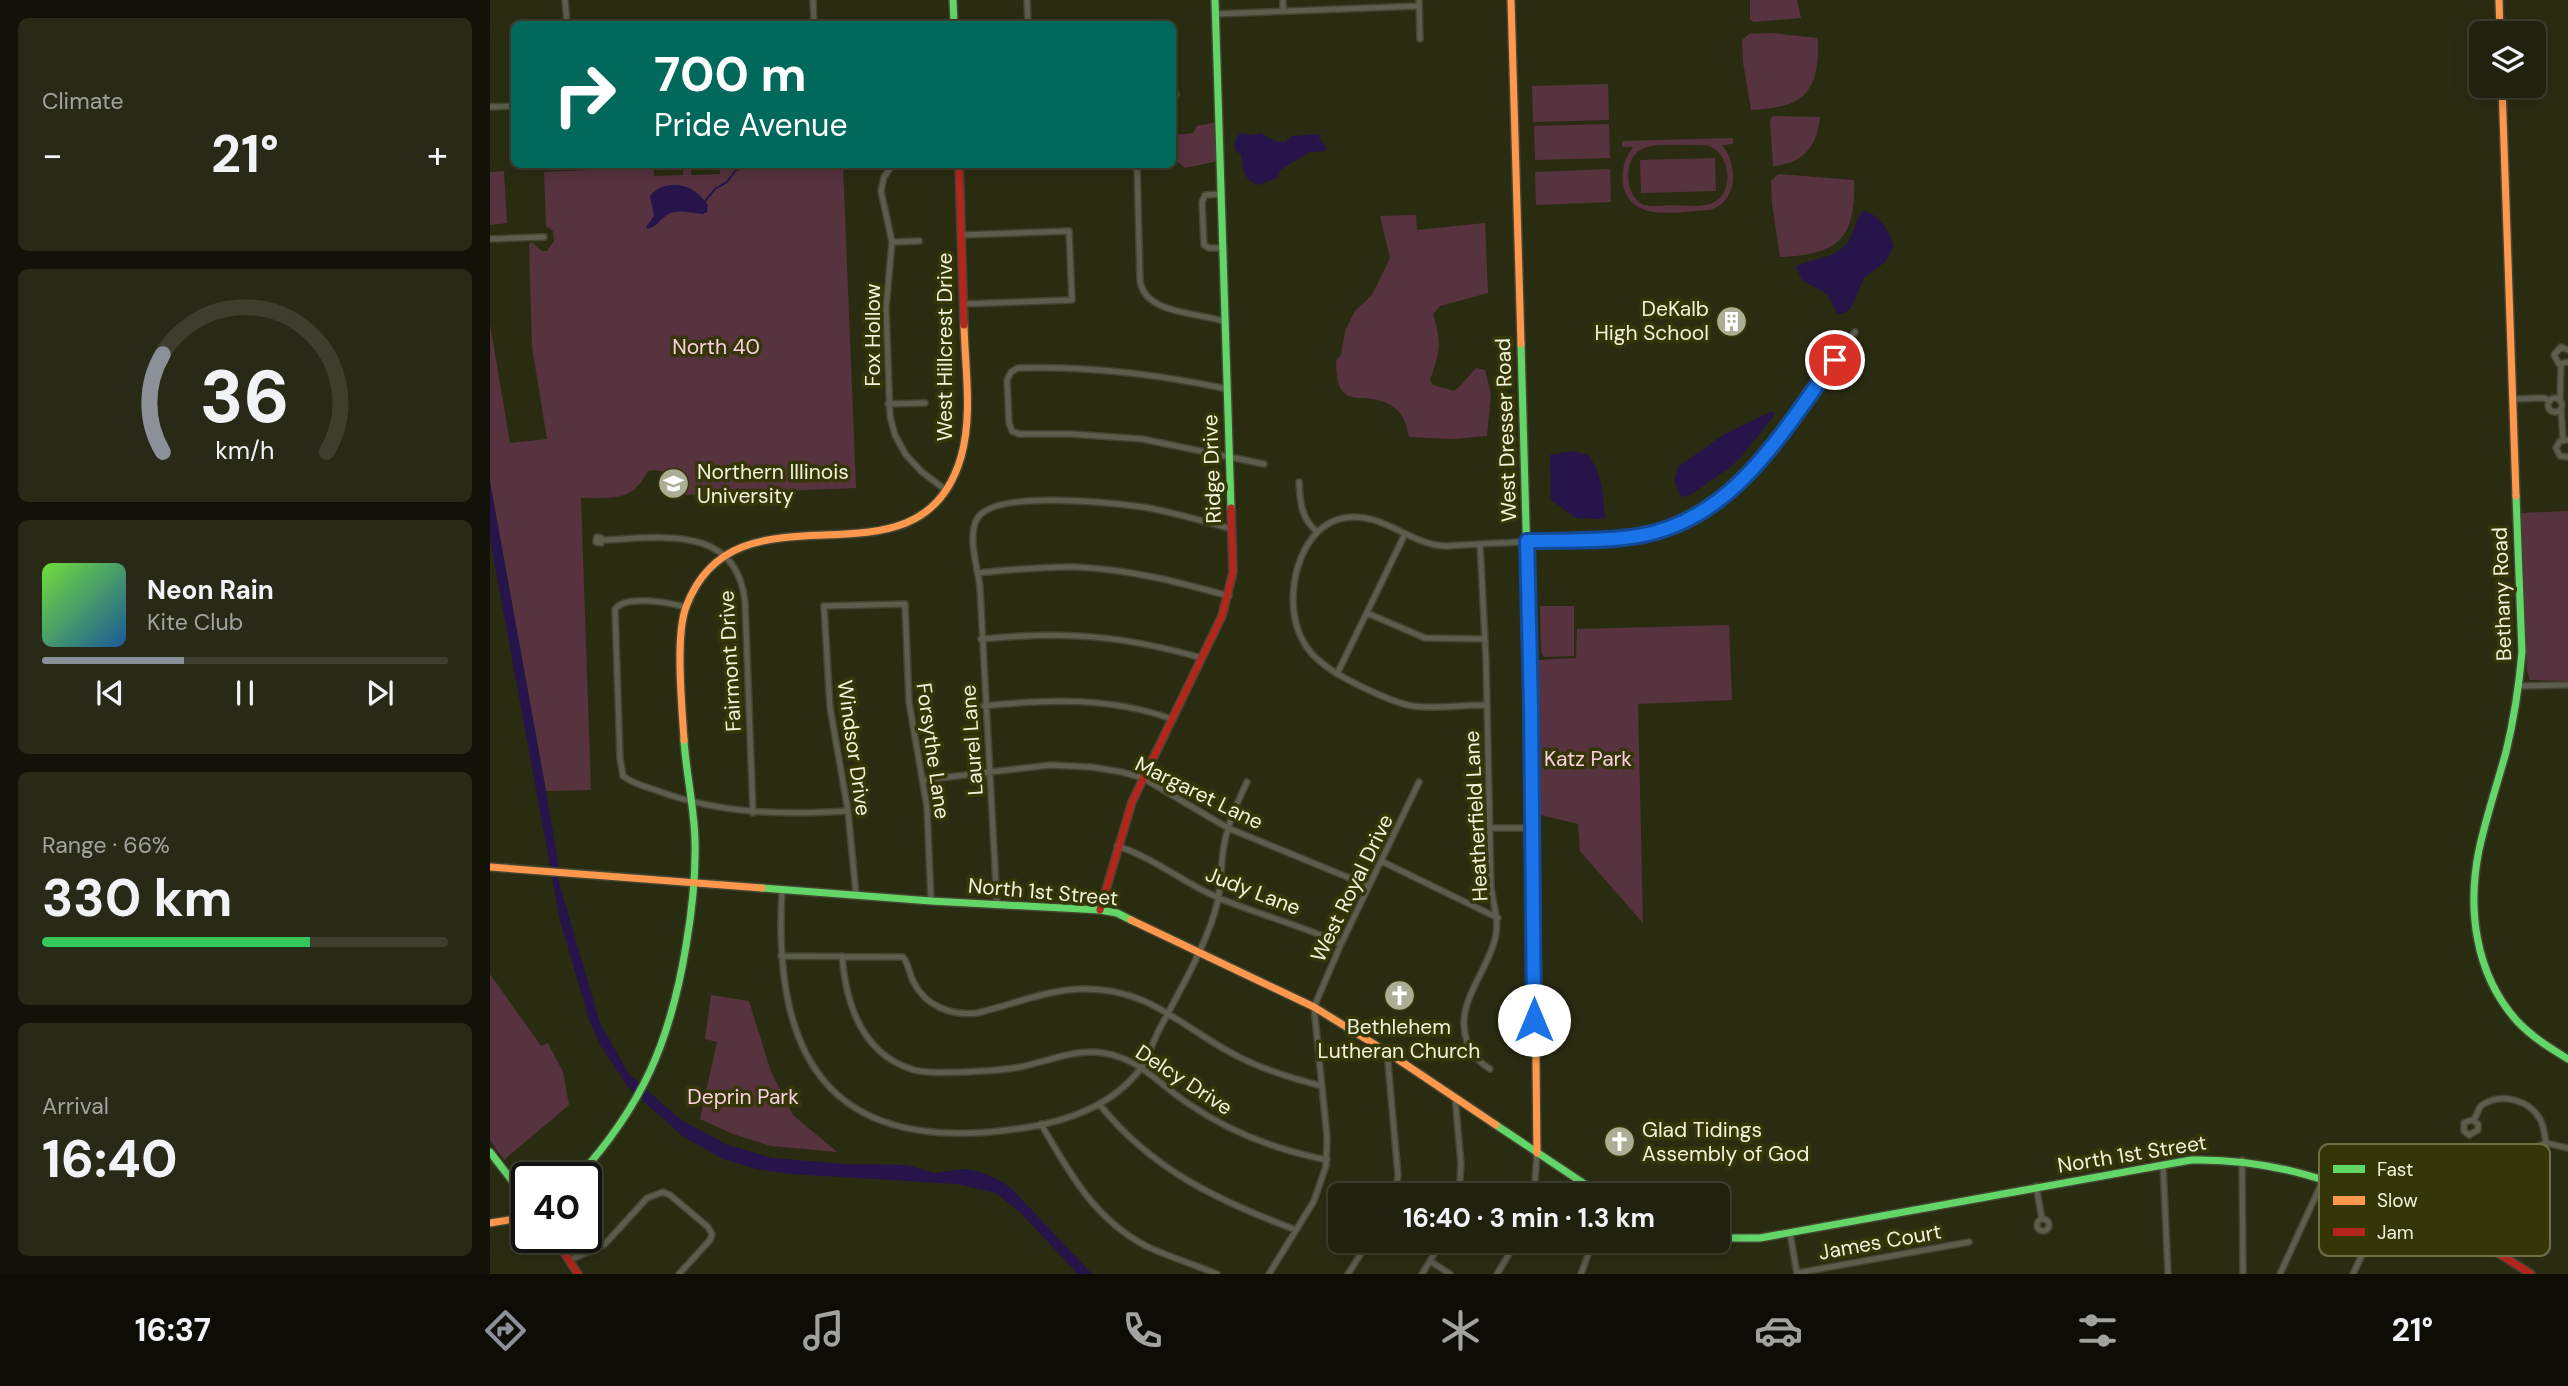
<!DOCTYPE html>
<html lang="en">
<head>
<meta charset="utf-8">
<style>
	:root { --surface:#20210e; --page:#282917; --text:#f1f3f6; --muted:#a2a39e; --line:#3d3e2e; --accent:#8c9099 }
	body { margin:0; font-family:"DM Sans",sans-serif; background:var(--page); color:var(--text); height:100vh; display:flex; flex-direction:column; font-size:26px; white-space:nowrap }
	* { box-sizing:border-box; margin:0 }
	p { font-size:23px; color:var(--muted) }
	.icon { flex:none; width:38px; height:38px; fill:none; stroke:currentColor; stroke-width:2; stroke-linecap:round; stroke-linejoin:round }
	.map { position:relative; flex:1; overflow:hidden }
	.drawer { display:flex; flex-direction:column; gap:18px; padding:18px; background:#121208; width:490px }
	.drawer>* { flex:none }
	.top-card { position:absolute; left:21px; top:21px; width:665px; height:147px; border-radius:10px; box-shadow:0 4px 18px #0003,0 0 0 2px var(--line); background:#00695c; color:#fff; overflow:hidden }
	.controls { position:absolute; left:1979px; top:21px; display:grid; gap:14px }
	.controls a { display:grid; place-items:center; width:77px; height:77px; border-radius:10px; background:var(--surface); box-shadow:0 4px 18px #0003,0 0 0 2px var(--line); font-size:35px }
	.speed { position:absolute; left:21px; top:1162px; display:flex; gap:14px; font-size:35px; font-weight:700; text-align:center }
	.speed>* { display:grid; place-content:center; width:91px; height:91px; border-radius:50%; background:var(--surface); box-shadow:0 4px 18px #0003,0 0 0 2px var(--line); line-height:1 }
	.speed .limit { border:4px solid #111; border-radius:10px; background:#fff; color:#111 }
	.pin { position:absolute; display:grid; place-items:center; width:60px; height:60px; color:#fff; margin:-30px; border:4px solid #fff; border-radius:50%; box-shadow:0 2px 7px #0007 }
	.me { position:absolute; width:77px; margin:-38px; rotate:0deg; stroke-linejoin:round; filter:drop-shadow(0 0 5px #0008) }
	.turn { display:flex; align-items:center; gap:24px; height:147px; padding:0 28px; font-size:32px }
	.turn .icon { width:91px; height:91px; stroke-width:2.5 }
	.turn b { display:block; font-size:49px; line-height:60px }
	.big { font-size:52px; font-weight:700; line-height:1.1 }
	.drawer .tile { flex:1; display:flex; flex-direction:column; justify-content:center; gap:10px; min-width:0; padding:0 24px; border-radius:10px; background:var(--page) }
	.drawer .dial { align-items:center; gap:0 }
	.dial svg { height:182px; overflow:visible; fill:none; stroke:var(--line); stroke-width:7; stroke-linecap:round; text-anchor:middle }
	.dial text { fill:var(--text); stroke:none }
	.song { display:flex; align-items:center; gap:21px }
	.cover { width:84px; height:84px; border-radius:10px; background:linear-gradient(135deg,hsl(100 70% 55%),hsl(210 70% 35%)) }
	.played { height:7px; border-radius:4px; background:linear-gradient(90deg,var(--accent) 35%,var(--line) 35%) }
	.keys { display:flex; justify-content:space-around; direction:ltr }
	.heat { display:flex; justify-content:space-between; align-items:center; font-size:38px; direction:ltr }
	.charge { height:10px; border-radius:5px; background:linear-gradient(90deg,#34c759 66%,var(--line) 0) }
	.trip { position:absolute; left:838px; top:1183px; width:402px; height:70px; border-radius:10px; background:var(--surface); box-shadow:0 4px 18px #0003,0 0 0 2px var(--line); font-weight:700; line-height:70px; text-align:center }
	.dock { display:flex; height:112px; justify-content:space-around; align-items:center; background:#0d0d06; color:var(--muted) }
	.dock .icon { width:49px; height:49px }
	.dock .selected { color:var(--accent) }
	.dock b { font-size:32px; color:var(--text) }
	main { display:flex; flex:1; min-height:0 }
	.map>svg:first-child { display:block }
</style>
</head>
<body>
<main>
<section class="drawer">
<div class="tile"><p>Climate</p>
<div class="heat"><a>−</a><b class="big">21°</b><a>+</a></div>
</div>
<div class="tile dial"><svg viewBox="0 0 100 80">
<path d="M14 69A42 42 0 1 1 86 69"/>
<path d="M14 69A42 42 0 0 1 14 26" stroke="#8c9099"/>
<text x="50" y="56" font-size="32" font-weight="700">36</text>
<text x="50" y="72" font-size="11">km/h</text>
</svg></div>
<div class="tile">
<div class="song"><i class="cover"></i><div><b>Neon Rain</b><p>Kite Club</p></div></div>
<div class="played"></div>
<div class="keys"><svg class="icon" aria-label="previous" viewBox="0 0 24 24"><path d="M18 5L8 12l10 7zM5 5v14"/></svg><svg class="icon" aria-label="pause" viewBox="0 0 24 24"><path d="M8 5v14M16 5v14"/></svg><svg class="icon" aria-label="next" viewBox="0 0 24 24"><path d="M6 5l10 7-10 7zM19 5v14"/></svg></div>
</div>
<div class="tile"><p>Range · 66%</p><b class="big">330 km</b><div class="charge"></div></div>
<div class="tile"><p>Arrival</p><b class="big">16:40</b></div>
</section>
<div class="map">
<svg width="2078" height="1274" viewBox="0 0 2078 1274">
	<rect width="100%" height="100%" fill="#2a2c12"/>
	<path fill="#573340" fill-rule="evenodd" d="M1260,0H1307L1311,18L1264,22L1260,19Z
		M1282,33L1328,38C1330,91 1315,108 1261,110L1253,62L1252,40L1259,34Z
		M1118,84L1119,120L1043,122L1042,86Z
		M1283,116L1330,117C1328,145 1312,165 1283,166L1280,120Z
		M727,122L728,161L695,168L683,158V135L703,133L707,126Z
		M1119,124L1120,158L1045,160L1044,126Z
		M1243,138V144L1232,145C1248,165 1249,201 1220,210C1190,211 1140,224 1133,184C1131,170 1135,158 1143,147H1132V141ZM1216,145C1238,150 1246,187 1226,201C1215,209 1192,205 1179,205C1170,206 1160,207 1152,204C1134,195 1133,158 1152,149C1165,142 1199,146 1216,145Z
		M1225,158L1226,191L1151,193L1150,160Z
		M163,164L164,176L193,175V169L201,168V175L230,174V165H353L366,488L195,495L184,492L174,472L165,470L158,471C142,503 123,497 91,498L101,790L56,791L0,482V324L20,443L57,439L42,347L39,243H43L52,251H57L64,241L63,231L56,226L54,172L98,170L99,167L119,170V166Z
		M1120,169L1121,202L1046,205L1045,172Z
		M14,171L17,223L0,225V172Z
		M1288,174L1364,180C1366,239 1348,255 1290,257L1282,204L1281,181Z
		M926,215L927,230L995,223L998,293L950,306L943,314C952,344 950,351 940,380L943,385L964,391C973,385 978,376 986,368L995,370L1001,394L997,436L963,439L919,437C915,410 901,400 874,398C867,398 859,398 853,392C846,385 847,371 846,361L851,355L855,331L865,311L882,295L900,258L890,216Z
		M2078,511V681L2040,680L2037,671L2031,513Z
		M1050,606H1084V656L1054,657L1051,651Z
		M1239,625L1242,700L1148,704L1153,923L1090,851L1088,824L1047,814V660L1086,658L1087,629Z
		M0,974L51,1046L58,1043L73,1072L79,1105L14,1160L0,1140Z
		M221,995L259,1001L281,1072L303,1115L347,1152L281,1146L243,1134L210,1119L227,1042L215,1039Z"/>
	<path fill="#25154a" d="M750,133L765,135L770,133L785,141L795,142L802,136L830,134L829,139L836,146V151L820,152L790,170L788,178L768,185C754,180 752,169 752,154L746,152L744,144Z
		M187,185C201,186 210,194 218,205L217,212L213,214C202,214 187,208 177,215C169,220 168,226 158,229L156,227L164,216L160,196C167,187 176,185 187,185Z
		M1373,211C1388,213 1401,233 1404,247L1395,262L1374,278L1361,308L1355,313L1348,315L1337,294L1312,280L1306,267C1311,261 1337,260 1351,249C1366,237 1363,223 1373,211Z
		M1282,411L1285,413L1283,417L1251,457L1238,469L1200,495L1191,497L1184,481L1188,467L1233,435Z
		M1082,451L1098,455C1112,473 1113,495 1115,517L1113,519L1086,518L1061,500L1060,455Z
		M0,482L56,791L68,861L69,882L110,1023L139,1074L191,1120L238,1145L283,1158L353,1164L417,1165L444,1173L475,1169L490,1172L513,1182L523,1190L602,1274H588L529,1211L506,1193L467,1184L300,1174L266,1169L233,1159L192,1136L138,1087L110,1045L99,1020L70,920L0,539Z"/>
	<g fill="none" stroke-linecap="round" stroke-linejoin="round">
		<path stroke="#25154a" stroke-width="2" d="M215,201L225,189L237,182L246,170L270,164"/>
		<defs>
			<path id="street" d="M75,0L77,24
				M323,0L324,24
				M537,0L538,24
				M793,0V11
				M929,0L930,39
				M725,14L929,6
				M682,95L686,94
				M0,107L24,106
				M403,164L394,177L391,191L402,242L396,308L400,416L405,435L416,455L432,472L456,490
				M453,164H490
				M647,164L650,280C654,315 709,312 736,322
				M732,194L715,195L712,202L714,245L719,248H734
				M471,235L579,231L582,300L473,304
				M0,239L54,237
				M402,242L429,241
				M2078,350L2071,347L2064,355L2069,364L2078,362
				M737,389C667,374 599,366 528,368L521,372L517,380L519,423L522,431L529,434H581L652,439L774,464
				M2058 405a7 7 0 1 1 14 0a7 7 0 1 1-14 0Z
				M2023,399L2054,398L2060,401
				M2070,401L2071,364
				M398,404L435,403
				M2071,409L2073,440
				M2078,440L2070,441L2066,448L2070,456L2078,457
				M809,482C810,502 811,518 827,532
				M107,537L111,538V543L106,542Z
				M112,540C170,538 247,523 255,602L263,813
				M990,544L996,660L1001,886C1003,905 1010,920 1005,939C996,976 961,1006 979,1046C985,1057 990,1063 1000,1069
				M488,573C520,570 553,566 585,567C638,569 688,582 739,596
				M196,607C180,603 136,594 125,609L130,758L133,776C143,784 157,787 168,791C230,814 293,815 358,811
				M877,613L935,638L995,639
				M491,639C576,631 630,635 712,658
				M847,674L915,534
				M2030,686L2078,685
				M997,705C973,705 947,709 923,706C902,703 848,677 832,663C819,653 810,639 806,623C796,586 812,525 854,518C892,511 918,544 955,546C989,544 1022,542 1056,541C1137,538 1201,538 1261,473C1300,431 1330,378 1365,332
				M494,706C559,699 620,697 682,719
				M433,780L560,765L601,767L632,772L653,778L738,828L879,886
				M1000,828H1042
				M627,846C665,858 693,883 729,898C769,915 811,925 851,944
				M891,861L1008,918
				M292,891C282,1062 343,1155 526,1129C572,1123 622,1107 651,1068C658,1057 663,1042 669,1030C690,990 718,943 728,900C731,884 731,868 733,852C736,828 746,805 757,782
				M366,894L358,811L340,707L334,606L415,604L419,702L437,807L441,901
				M507,905L490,588C488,568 477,537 487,519C503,489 622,503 653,507C683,512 712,521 742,529
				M291,956L413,957C419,964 419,974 424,983C436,1006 461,1016 487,1013C521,1005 556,990 591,989C662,987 693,1030 751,1058C777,1071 804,1079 832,1086
				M352,956C356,1005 373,1055 424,1070C439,1074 456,1072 472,1072C491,1071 511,1071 530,1067C565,1060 593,1044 629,1057C656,1066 675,1089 699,1104C741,1133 787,1150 837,1160
				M897,1052L908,1175L905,1195
				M965,1097L971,1164L969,1195
				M610,1105C662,1170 729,1201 806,1230
				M1983,1120L1988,1124V1130L1979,1135L1974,1131V1123C1977,1121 1981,1121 1984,1119C1988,1115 1987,1109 1992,1105C2012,1092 2041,1100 2051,1121C2054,1128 2055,1136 2056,1143
				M551,1124C579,1172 604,1219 656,1246C679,1257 703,1264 727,1274
				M1752,1160L1753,1274
				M1673,1164L1678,1274
				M1546,1186L1552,1219
				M1044,1195L1047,1153
				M1547 1225a6 6 0 1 1 12 0a6 6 0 1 1-12 0Z
				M1965,1228L1985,1193L2017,1172L2035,1152L2056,1143L2078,1148
				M1300,1233L1307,1274
				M80,1260L115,1244L157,1198L173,1192L180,1195L218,1227L222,1234L220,1240L189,1274
				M940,1261L960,1274
				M1307,1273L1479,1242
				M779,1274L824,1201L836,1166L837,1137L824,1007L851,944L929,782
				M858,1274L879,1241
				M932,1274L952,1241
				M1007,1274L1027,1241
				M1091,1274L1103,1241
				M1790,1274L1834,1178
				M1863,1274L1897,1202"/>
			<path id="fast" d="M463,0L464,24
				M725,0L741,508
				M1031,344L1041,707L1045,970
				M2026,496L2032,652C2029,686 2024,719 2016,752C2007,785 1996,817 1989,850C1977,909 1985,974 2027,1021C2042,1037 2060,1048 2078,1059
				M272,888L441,901L610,910L627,913L641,920
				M1006,1125L1111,1195
				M0,1152L37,1200
				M87,1178C153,1105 180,1042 196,946C202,911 206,876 205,840C204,806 196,773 194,740
				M1228,1238H1270L1701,1160C1788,1158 1850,1185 1929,1213"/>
			<path id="slow" d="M1021,0L1031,344
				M2009,0L2010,33
				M2012,86L2026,496
				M194,740C192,706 185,636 196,607C247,470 429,602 471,457C483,415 475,368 474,325
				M0,867L272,888
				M641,920L824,1007L897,1052L1006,1125
				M1045,970L1047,1153
				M0,1223L37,1217"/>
			<path id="jam" d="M469,164L474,325
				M610,910L642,802L732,616L743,572L741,508
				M1929,1213L1983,1237L2041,1274
				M64,1237L88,1274"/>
		</defs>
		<use href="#street" stroke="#434532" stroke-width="8"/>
		<use href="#fast" stroke="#434532" stroke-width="10"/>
		<use href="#slow" stroke="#434532" stroke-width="10"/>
		<use href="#jam" stroke="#434532" stroke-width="10"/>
		<use href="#street" stroke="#5c5d4d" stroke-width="5"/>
		<use href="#fast" stroke="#63d668" stroke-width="7"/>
		<use href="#slow" stroke="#ff974d" stroke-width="7"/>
		<use href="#jam" stroke="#b3261e" stroke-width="7"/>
	</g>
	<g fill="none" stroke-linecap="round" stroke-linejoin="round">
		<defs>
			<path id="route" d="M1044,1020L1041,707L1037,541C1073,540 1112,542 1148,536C1244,520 1292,432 1345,360"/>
		</defs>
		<use href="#route" stroke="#114b97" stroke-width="18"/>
		<use href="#route" stroke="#1a73e8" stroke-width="12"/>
	</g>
	<defs>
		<symbol id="building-disc" viewBox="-11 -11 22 22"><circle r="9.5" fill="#abae95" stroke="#343607"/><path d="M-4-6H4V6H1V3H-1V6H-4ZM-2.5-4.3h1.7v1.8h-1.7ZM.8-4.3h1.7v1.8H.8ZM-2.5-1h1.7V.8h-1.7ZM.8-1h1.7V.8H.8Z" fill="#fff"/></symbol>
		<symbol id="university-disc" viewBox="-11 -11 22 22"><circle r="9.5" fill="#abae95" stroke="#343607"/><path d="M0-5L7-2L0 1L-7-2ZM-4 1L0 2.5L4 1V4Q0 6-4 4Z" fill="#fff"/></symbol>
		<symbol id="church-disc" viewBox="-11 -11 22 22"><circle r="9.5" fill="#abae95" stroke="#343607"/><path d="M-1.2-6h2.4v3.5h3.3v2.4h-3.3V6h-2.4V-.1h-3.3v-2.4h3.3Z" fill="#fff"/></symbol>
	</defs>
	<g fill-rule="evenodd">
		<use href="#building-disc" x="1224" y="304" width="35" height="35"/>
		<use href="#university-disc" x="166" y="466" width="35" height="35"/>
		<use href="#church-disc" x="892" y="978" width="35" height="35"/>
		<use href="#church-disc" x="1112" y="1124" width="35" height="35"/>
	</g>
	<g text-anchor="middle" stroke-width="7" stroke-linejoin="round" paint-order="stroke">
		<g font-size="21" fill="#f1f4db" stroke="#343607" text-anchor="start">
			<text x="1219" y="316" text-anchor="end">DeKalb<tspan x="1219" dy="24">High School</tspan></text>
			<text x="207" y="479">Northern Illinois<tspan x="207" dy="24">University</tspan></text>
			<text x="909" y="1034" text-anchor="middle">Bethlehem<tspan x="909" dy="24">Lutheran Church</tspan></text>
			<text x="1152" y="1137">Glad Tidings<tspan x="1152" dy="24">Assembly of God</tspan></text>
		</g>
		<g font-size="21" fill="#f1f4db" stroke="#343607">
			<text transform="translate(383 335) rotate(-90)" y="7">Fox Hollow</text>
			<text transform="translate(455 347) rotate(-90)" y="7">West Hillcrest Drive</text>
			<text transform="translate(1016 430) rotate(-92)" y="7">West Dresser Road</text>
			<text transform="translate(722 469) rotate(-92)" y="7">Ridge Drive</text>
			<text transform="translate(2012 594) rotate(-92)" y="7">Bethany Road</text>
			<text transform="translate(240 661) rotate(-93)" y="7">Fairmont Drive</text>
			<text transform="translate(482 740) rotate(-94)" y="7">Laurel Lane</text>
			<text transform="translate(364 748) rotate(82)" y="7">Windsor Drive</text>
			<text transform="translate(443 751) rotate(82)" y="7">Forsythe Lane</text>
			<text transform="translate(709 793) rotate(26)" y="7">Margaret Lane</text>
			<text transform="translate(986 816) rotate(-93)" y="7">Heatherfield Lane</text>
			<text transform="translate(862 888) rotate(-64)" y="7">West Royal Drive</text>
			<text transform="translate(763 891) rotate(21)" y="7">Judy Lane</text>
			<text transform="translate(553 892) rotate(5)" y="7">North 1st Street</text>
			<text transform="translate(694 1080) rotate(33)" y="7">Delcy Drive</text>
			<text transform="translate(1642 1154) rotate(-9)" y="7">North 1st Street</text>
			<text transform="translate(1390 1242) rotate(-10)" y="7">James Court</text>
		</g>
		<g font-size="21" fill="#fbd0e2" stroke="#343607">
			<text x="226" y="354">North 40</text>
			<text x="1098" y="766">Katz Park</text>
			<text x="253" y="1104">Deprin Park</text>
		</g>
	</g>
	<rect x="1829" y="1144" width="231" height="112" rx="10" fill="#343607" stroke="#6d6f47" stroke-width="2"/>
	<rect x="1843" y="1165" width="32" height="8" fill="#63d668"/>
	<rect x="1843" y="1196" width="32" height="9" fill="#ff974d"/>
	<rect x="1843" y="1228" width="32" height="8" fill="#b3261e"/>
	<g font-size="19" fill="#f1f4db">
		<text x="1887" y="1176">Fast</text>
		<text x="1887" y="1207">Slow</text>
		<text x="1887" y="1239">Jam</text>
	</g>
</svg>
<div class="controls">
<a><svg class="icon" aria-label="layers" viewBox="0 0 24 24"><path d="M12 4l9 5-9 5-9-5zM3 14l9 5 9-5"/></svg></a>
</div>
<div class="speed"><div class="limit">40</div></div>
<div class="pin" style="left:1345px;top:360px;background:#d93025"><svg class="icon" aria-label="arrive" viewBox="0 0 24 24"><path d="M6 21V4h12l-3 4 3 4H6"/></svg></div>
<svg class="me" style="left:1044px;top:1020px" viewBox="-20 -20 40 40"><circle r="19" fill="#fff"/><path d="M0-13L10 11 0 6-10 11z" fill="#1a73e8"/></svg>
<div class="trip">16:40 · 3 min · 1.3 km</div>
<div class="top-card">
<div class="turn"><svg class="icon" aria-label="right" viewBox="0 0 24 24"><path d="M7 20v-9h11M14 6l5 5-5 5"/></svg><div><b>700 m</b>Pride Avenue</div></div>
</div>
</div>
</main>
<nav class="dock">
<b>16:37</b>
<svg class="icon selected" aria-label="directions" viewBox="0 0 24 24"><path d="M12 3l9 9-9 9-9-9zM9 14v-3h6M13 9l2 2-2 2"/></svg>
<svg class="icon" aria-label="music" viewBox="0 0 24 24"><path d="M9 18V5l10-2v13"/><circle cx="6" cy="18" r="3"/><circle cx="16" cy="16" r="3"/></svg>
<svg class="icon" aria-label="phone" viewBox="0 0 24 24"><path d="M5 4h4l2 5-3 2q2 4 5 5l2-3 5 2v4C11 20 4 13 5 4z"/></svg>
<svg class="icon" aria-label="climate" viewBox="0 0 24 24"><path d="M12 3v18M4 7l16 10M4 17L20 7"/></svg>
<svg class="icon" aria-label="car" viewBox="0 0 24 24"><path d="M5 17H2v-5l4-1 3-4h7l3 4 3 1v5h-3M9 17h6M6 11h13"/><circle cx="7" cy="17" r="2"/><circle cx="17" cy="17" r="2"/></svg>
<svg class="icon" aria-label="filters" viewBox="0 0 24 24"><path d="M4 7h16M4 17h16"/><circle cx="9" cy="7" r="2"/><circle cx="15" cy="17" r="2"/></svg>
<b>21°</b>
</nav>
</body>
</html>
